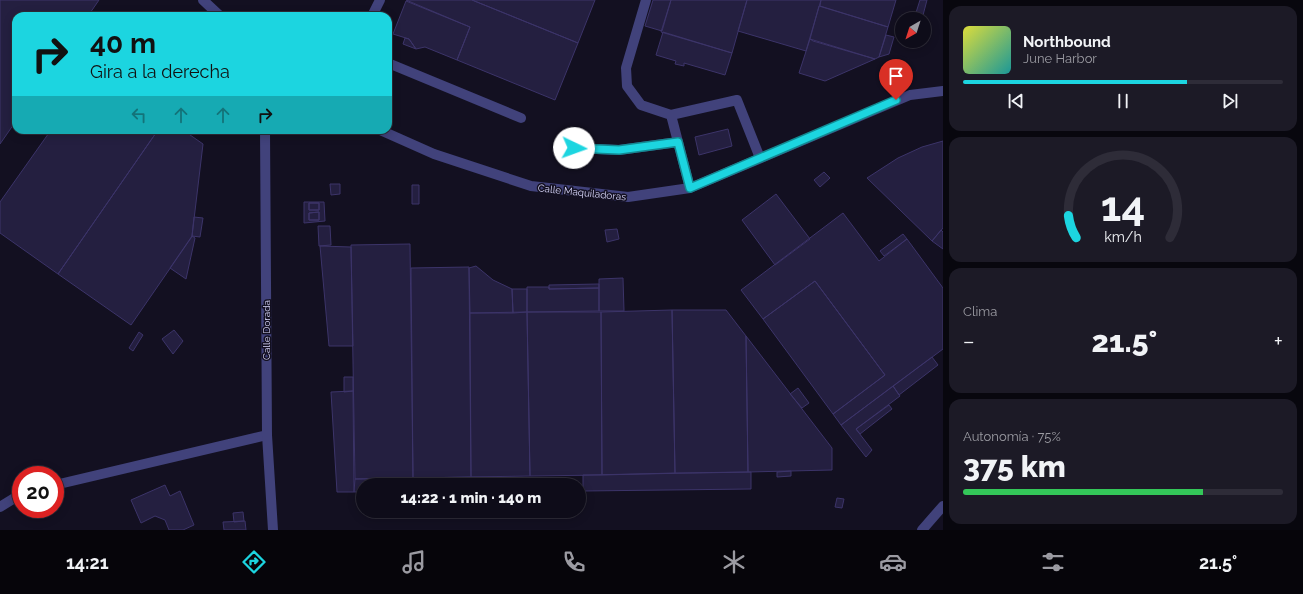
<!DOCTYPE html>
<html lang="es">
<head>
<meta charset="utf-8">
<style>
	:root { --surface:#0e0c19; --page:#1c1a26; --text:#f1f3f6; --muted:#9b9ba2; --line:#2e2c38; --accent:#1cd5e0 }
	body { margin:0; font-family:Raleway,sans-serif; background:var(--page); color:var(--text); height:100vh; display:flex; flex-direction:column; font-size:15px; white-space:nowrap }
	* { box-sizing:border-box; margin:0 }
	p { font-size:13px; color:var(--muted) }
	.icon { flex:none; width:22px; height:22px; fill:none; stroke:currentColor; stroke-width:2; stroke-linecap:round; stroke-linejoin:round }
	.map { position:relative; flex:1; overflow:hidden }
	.panel { display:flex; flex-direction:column; gap:6px; padding:6px; background:#08070e; width:360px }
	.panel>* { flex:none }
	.banner { position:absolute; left:12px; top:12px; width:380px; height:122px; border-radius:12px; box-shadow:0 2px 10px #0003,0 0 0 1px var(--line); background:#1cd5e0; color:#111; overflow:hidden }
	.needle { width:26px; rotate:219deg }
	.tools { position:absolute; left:895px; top:12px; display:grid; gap:8px }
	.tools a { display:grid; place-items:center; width:36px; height:36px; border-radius:50%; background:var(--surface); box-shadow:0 2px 10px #0003,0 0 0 1px var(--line); font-size:20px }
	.speed { position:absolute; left:12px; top:466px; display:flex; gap:8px; font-size:20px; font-weight:700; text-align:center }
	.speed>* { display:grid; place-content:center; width:52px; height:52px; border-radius:50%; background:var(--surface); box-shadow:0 2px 10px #0003,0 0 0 1px var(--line); line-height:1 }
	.speed .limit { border:6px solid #d22; background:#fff; color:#111 }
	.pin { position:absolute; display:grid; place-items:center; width:34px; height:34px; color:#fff; margin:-41px -17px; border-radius:50% 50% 50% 0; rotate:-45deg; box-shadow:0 0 4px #0007 }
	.pin .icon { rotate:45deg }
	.me { position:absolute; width:44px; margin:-22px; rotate:93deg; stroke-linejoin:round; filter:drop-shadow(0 0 3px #0008) }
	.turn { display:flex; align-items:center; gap:14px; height:84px; padding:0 12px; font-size:18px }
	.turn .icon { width:52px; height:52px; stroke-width:2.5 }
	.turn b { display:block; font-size:28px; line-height:34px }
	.lanes { display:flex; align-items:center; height:38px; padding:0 12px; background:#0003; justify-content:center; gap:20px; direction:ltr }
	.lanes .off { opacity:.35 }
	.big { font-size:30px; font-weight:800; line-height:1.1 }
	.panel .card { flex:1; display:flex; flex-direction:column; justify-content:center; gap:6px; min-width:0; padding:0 14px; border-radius:12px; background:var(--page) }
	.panel .dial { align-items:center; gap:0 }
	.dial svg { height:104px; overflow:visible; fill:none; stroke:var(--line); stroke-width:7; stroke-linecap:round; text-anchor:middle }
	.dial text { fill:var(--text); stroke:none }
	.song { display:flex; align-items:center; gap:12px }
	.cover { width:48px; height:48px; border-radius:6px; background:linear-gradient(135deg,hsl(60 70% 55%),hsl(180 70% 35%)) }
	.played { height:4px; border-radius:2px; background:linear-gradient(90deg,var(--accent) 70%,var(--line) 70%) }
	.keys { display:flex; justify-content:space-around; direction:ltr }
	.heat { display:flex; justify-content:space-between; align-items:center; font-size:22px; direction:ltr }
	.charge { height:6px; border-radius:3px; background:linear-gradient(90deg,#34c759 75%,var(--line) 0) }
	.trip { position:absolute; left:356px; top:478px; width:230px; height:40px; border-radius:20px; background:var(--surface); box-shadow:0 2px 10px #0003,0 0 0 1px var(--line); font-weight:800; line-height:40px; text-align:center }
	.dock { display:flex; height:64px; justify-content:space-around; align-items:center; background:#06050a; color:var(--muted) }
	.dock .icon { width:28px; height:28px }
	.dock .active { color:var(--accent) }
	.dock b { font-size:18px; color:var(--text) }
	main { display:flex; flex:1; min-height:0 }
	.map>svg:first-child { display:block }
</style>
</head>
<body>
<main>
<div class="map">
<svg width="943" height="530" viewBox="0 0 943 530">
	<rect width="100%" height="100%" fill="#131021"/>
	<path fill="#241f40" stroke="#3c3469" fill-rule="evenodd" d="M0,0H99L88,16H16V121L0,144Z
		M406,0H472L578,43L555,100L457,60L470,27Z
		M472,0H595L578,43Z
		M653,0H671L662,31L645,26Z
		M671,0H747L732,53L661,32Z
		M747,0H821L806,51L738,31Z
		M821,0H896L888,27L820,6Z
		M920,0H927L922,19H914Z
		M406,1L470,27L457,60L425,47L416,49L409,39L393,34Z
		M819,6L888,27L879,57L875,59L810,39Z
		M663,32L732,53L725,75L684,63V66L675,64L676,61L656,55Z
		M886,35L894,37L889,54L879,57Z
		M405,38L409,39L416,49L403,44Z
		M810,39L813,41L875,59L825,81L799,73Z
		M728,129L732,146L699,155L695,137Z
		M51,130H158L58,274L0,233V202Z
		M158,130H183L203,144L192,236L191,238L131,325L58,274Z
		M943,141V228L932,241L867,178L898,158L922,147Z
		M824,172L830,178L820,187L814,180Z
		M330,184H340V194L331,195Z
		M412,185H419V204H412Z
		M776,194L810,239L775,265L742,220Z
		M304,202H324L325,221L304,223ZM309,203H319V210H309ZM319,212V220H309V213Z
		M309,203H319V210H309Z
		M319,212V220H309V213Z
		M843,213L879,261L907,239L943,288V349L841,425L833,414L885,375L815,281L763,319L741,290Z
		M194,217L203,218L200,237L192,236Z
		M318,226H330L331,245L319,246Z
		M617,229L619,239L607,242L605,230Z
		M941,230L943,232V249L932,241Z
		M903,234L907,239L884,256L880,251Z
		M192,236L195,238L186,279L170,268Z
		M410,244L413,478L355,479L351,245Z
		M320,246L351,247L353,346H329Z
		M476,266L493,280L512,289L513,313H470L469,268Z
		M469,267L471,477L413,478L411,268Z
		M623,278L624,311H599V279Z
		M815,281L885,375L833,414L763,319Z
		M599,284V288L549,289V285Z
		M527,287H549V289L599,288V311L527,312Z
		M512,289H527V312L513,313Z
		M672,310H726L746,336L748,472L675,473Z
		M672,310L675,473L602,475L601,312Z
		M527,312H601L602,475L530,476Z
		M527,312L530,476L471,477L470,313Z
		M174,330L183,341L173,354L162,339Z
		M139,332L143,335L133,351L129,348Z
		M746,336L832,448V470L748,472Z
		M932,357L938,365L899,395L893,386Z
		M344,377H353V391L344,392Z
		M893,386L900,396L856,429L872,450L866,457L841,425Z
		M798,388L809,403L802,408L790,394Z
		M353,391L354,492H337L331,392Z
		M889,405L892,409L860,434L856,429Z
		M791,471V476L777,477V472Z
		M751,472V489L583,491V475Z
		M471,477H502V485H471Z
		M471,477V485H363V492H354L355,479Z
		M165,485L170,496L180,491L194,525L183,530H169L165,520L155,516L141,523L131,500Z
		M837,498L844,499L842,508L835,507Z
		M243,512L244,521L234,522L233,513Z
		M245,521L246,530H224L223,522Z"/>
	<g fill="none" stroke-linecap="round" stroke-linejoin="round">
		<path stroke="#41427b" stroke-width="10" d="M646,0L626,68L627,86L641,105L671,115L737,100L760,158
			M372,16L380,0
			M388,63L521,118
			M671,115L690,188
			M574,148L619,150L678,142
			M55,485L267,435
			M0,507L21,494
			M922,530L943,506"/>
		<path stroke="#41427b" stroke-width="10" d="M203,0L220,16
			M265,130L267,435L273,530
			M380,130L434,154L531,186L628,197L690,188L910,95L943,91"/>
	</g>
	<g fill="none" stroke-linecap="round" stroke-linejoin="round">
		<defs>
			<path id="route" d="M574,148L619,150L678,142L690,188L896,100"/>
		</defs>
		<use href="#route" stroke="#128a92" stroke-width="10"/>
		<use href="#route" stroke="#1cd5e0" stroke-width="7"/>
	</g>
	<g text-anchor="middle" stroke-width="3" stroke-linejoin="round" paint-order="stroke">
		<g font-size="10" fill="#d8d6fa" stroke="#131021">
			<text transform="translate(582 192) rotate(6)" y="4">Calle Maquiladoras</text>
			<text transform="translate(266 330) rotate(-90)" y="4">Calle Dorada</text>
		</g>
	</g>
</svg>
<div class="tools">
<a><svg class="needle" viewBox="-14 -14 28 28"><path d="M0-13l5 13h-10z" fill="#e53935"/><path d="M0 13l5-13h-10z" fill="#9b9ba2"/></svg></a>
</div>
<div class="speed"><div class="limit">20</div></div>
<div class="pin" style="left:896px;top:100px;background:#d93025"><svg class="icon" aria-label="arrive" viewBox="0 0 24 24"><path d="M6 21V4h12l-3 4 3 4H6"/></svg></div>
<svg class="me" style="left:574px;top:148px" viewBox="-20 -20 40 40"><circle r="19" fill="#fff"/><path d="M0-13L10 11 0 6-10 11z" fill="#1cd5e0"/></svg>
<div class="trip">14:22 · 1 min · 140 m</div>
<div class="banner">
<div class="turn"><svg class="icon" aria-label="right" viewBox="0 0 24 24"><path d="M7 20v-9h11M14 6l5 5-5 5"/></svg><div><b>40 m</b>Gira a la derecha</div></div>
<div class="lanes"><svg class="icon off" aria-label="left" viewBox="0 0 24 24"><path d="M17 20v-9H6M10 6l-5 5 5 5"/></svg><svg class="icon off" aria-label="ahead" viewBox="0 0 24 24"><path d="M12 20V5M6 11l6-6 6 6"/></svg><svg class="icon off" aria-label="ahead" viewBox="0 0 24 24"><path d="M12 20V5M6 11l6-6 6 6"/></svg><svg class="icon" aria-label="right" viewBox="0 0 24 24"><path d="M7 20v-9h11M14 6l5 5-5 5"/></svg></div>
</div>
</div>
<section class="panel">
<div class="card">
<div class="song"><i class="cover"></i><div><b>Northbound</b><p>June Harbor</p></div></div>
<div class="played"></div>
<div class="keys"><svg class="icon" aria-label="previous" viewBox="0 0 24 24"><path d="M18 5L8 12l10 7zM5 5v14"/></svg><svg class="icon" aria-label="pause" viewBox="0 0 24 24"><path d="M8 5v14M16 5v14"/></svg><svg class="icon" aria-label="next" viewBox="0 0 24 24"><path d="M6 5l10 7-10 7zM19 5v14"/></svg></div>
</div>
<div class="card dial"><svg viewBox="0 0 100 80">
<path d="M14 69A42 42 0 1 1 86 69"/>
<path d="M14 69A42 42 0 0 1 8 52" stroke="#1cd5e0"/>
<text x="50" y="56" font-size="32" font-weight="700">14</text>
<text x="50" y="72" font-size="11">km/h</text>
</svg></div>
<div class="card"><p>Clima</p>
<div class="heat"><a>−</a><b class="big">21.5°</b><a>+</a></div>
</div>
<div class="card"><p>Autonomía · 75%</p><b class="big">375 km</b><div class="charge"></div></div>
</section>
</main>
<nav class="dock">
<b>14:21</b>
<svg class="icon active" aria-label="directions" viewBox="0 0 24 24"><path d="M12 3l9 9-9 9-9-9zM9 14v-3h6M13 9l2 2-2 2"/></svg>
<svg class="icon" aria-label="music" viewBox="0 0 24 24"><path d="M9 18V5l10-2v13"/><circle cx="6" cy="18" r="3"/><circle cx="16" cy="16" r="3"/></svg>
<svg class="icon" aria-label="phone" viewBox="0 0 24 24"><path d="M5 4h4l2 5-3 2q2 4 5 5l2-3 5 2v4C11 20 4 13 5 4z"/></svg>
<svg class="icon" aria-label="climate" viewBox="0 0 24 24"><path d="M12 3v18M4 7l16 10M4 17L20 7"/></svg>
<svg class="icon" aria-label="car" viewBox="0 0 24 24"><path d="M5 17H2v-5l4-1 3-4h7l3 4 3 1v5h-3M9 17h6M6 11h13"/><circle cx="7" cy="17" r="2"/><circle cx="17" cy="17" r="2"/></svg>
<svg class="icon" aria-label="filters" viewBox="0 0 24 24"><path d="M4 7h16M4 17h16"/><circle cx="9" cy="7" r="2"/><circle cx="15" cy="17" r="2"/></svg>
<b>21.5°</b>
</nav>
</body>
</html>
